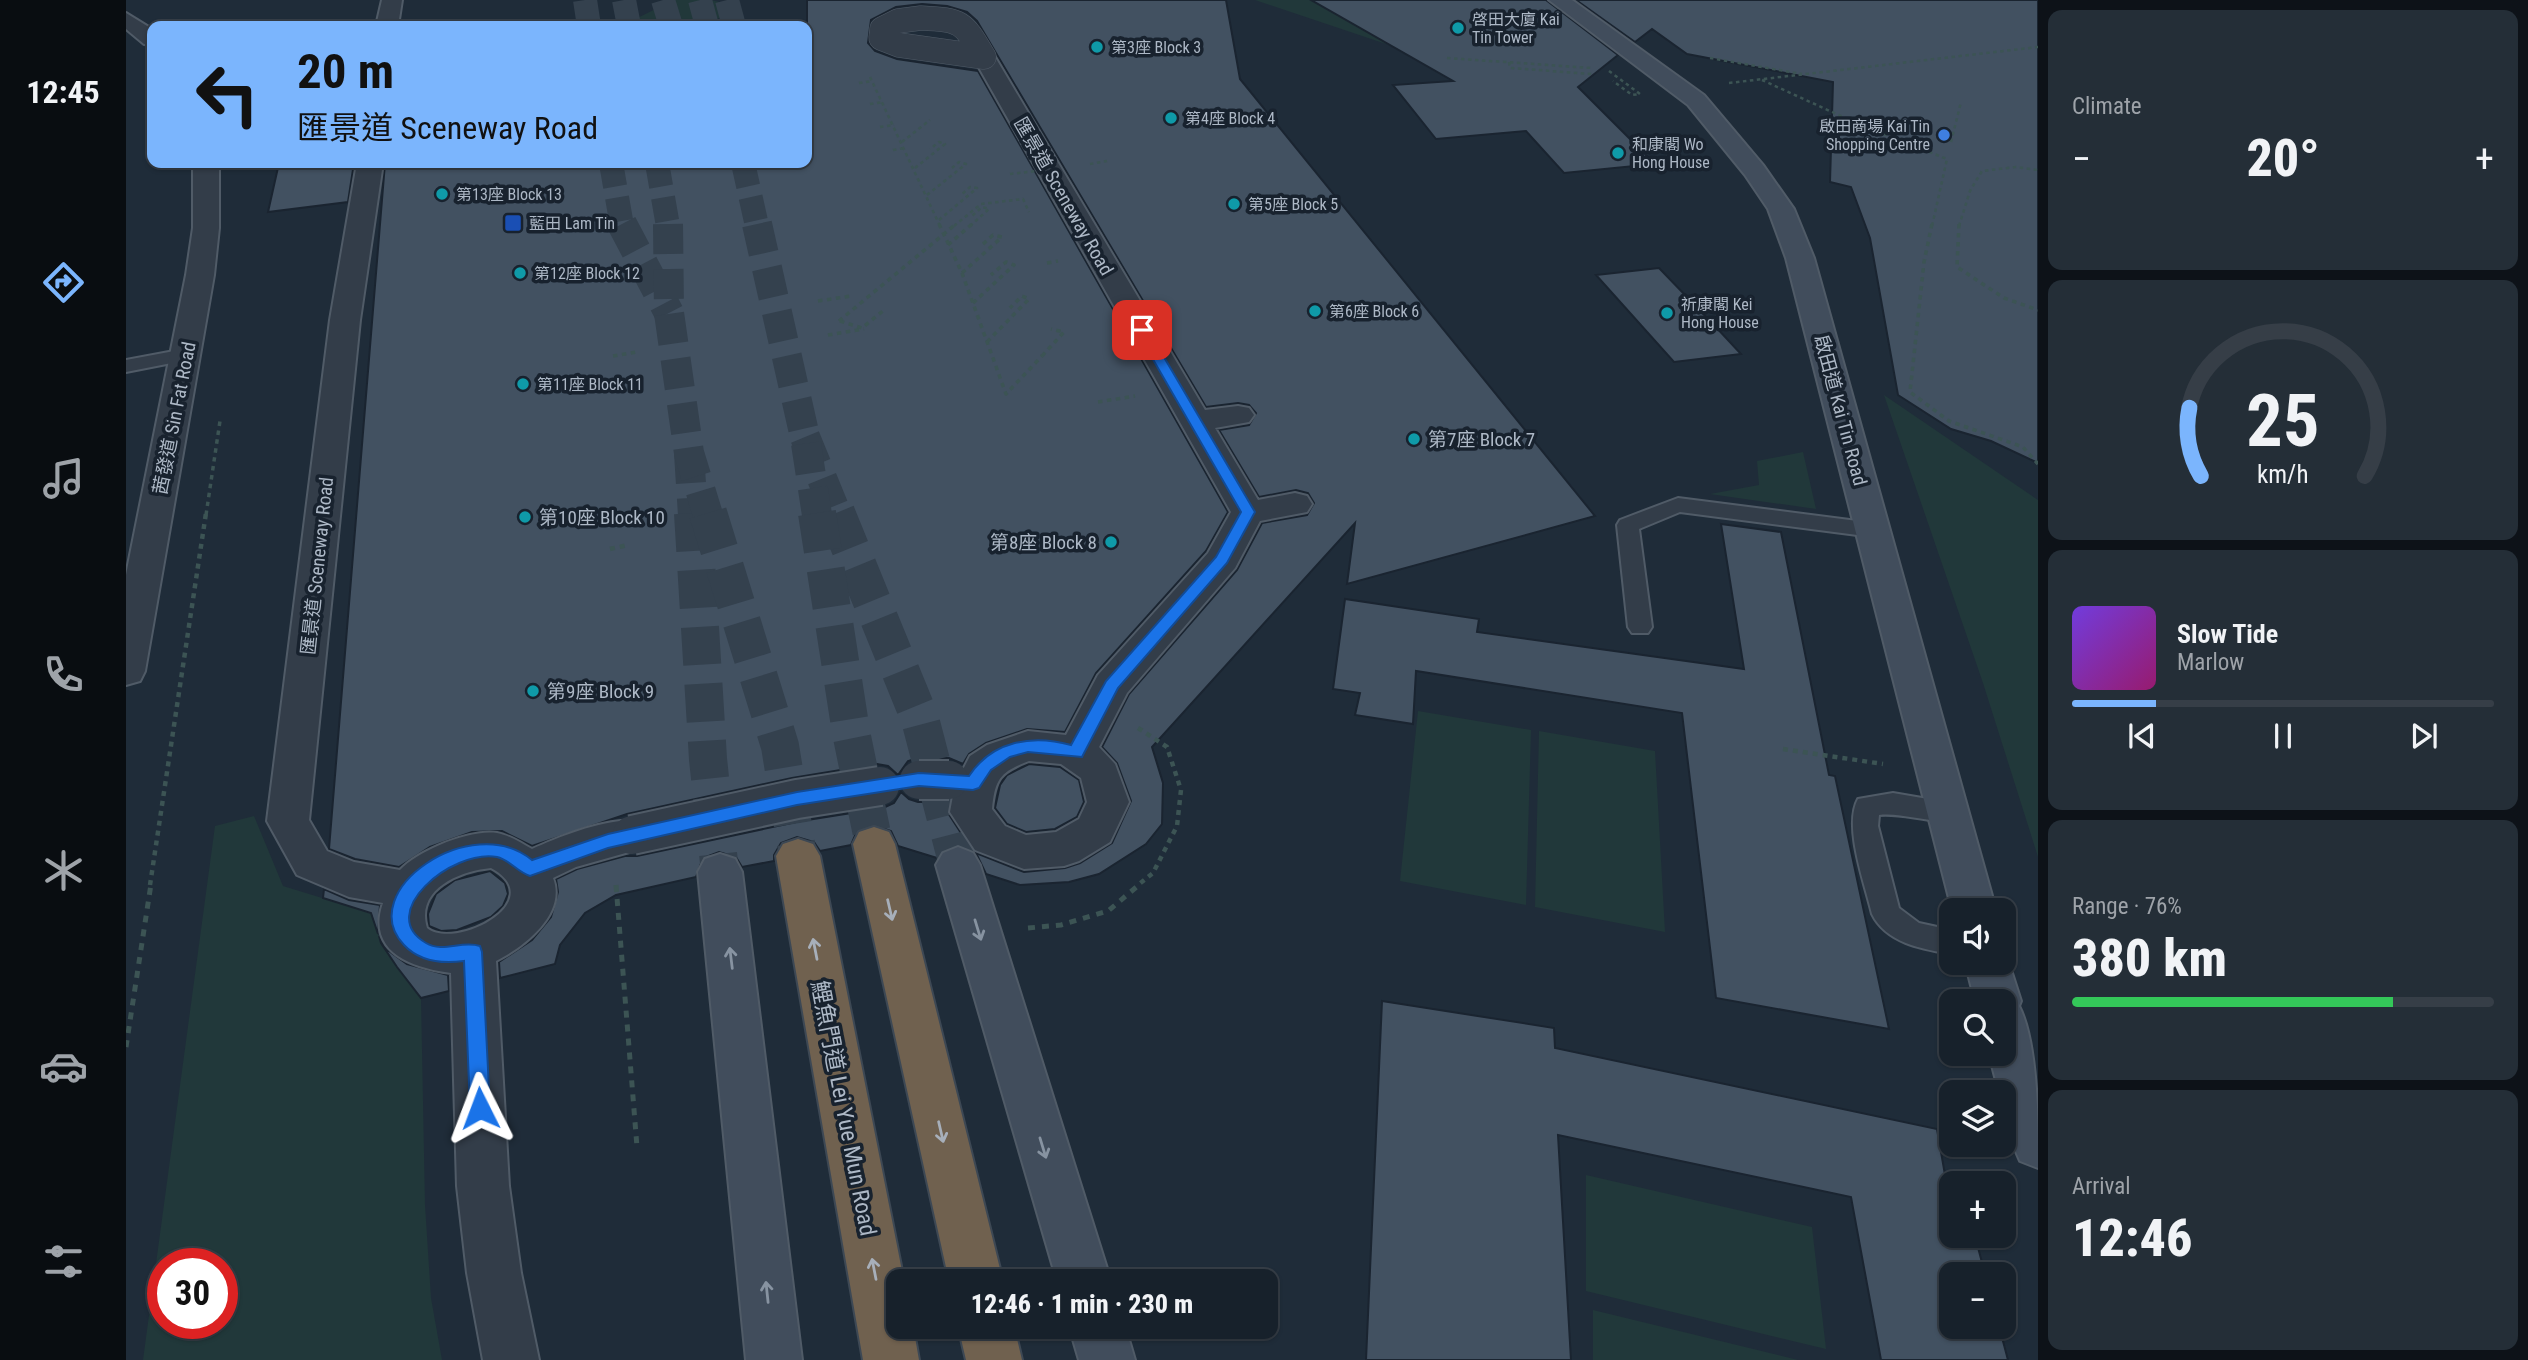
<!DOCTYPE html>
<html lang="en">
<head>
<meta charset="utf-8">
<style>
	:root { --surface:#17212b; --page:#242e37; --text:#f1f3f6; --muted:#9ea3a9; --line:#363e47; --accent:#7bb5fd }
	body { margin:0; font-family:"Roboto Condensed","Noto Sans TC",sans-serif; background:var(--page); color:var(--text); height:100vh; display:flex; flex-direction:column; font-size:26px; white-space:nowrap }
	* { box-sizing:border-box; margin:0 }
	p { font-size:23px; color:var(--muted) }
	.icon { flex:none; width:38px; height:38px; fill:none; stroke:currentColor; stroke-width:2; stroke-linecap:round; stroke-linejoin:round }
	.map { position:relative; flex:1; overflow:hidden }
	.side { display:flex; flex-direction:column; gap:10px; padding:10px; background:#0d1218; width:490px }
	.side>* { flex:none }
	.top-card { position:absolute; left:21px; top:21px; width:665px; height:147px; border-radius:14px; box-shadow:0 2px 5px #0004,0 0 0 2px var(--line); background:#7bb5fd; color:#111; overflow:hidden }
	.tools { position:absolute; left:1813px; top:898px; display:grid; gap:14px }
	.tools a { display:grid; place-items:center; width:77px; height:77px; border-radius:14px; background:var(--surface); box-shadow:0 2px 5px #0004,0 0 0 2px var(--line); font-size:35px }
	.speed { position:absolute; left:21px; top:1248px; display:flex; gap:14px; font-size:35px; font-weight:700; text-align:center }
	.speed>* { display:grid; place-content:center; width:91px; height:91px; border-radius:50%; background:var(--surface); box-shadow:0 2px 5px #0004,0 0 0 2px var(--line); line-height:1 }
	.speed .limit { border:10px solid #d22; background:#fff; color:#111 }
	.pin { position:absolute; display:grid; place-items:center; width:60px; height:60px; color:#fff; margin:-30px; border-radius:14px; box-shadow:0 4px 10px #0006 }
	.me { position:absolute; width:77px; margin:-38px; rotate:357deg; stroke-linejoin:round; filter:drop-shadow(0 0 5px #0008) }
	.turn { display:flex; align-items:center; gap:24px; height:147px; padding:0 35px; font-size:32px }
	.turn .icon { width:91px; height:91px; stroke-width:2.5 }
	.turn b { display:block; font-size:49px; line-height:60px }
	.big { font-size:52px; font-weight:800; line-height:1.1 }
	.side .widget { flex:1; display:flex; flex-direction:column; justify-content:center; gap:10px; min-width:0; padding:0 24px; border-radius:14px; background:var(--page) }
	.side .dial { align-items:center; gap:0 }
	.dial svg { height:182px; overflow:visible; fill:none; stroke:var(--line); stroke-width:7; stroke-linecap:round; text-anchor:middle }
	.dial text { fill:var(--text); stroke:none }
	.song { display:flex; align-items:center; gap:21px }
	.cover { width:84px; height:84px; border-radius:10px; background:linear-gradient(135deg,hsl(260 70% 55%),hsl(320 70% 35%)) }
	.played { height:7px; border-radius:4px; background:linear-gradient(90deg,var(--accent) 20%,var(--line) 20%) }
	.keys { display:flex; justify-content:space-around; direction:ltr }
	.heat { display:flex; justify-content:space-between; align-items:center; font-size:38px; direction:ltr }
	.charge { height:10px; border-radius:5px; background:linear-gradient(90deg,#34c759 76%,var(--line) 0) }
	.trip { position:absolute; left:760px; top:1269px; width:392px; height:70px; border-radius:14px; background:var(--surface); box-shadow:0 2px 5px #0004,0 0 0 2px var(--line); font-weight:800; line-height:70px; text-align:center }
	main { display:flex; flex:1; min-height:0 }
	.tabs { display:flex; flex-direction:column; width:126px; justify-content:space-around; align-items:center; background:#090d11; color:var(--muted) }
	.tabs .icon { width:49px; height:49px }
	.tabs .active { color:var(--accent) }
	.tabs b { font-size:32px; color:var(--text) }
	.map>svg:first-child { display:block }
</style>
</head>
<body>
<main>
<nav class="tabs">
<b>12:45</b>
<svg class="icon active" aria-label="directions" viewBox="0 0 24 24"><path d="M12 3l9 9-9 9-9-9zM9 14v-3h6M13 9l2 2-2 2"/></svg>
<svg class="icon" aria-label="music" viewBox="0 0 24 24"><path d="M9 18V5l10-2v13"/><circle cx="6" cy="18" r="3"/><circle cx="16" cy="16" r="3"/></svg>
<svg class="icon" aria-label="phone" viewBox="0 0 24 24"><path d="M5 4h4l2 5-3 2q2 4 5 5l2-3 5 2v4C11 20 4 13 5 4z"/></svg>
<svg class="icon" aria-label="climate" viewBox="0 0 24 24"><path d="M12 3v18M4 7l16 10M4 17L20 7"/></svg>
<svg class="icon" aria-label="car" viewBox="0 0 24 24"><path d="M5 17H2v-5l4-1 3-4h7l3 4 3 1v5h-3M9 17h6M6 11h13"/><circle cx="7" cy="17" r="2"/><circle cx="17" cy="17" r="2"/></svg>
<svg class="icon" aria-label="filters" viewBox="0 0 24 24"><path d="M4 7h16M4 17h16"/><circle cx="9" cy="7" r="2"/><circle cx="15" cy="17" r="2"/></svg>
</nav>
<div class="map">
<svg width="1912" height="1360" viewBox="0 0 1912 1360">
	<rect width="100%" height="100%" fill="#1f2c39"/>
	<path fill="#21383a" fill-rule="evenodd" d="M548,0H585L614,7L578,26H495Z
		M1129,0H1195L1266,46Z
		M1758,395L1912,500V857L1857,683Z
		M1677,452L1690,509L1584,494L1633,485L1631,461Z
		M1292,711L1405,730L1400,905L1274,881Z
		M1413,731L1529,751L1539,932L1409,907Z
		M128,816L157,886L245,913L255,943L295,998L299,1205L305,1298L316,1360H17L89,826ZM37,1264H96V1323H37Z
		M1460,1175L1686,1227L1700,1349L1460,1291Z
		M1467,1310L1672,1360H1467Z"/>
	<path fill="#425161" stroke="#1a2430" stroke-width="2" d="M681,0H1100L1114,79L1469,516L1221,584L1229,523L1026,747L1037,783L1036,824L1020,844L973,874L943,882L894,885L860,874L850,853L898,872L939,868L954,863L986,843L1005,801L991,763L976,747L1003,694L1111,570L1136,523L1181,515L1188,503L1182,493L1170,490L1133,497L1093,430L1123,425L1130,413L1123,405L1112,403L1080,407L851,21L841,12L821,6L796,4L770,7L745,20L742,43L749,51L771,59L852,71L1102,512L1080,551L970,673L939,732L901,729L860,743L843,754L837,764L823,758H792L782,761L772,775L762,766L751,764L666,778L501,814L406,846L376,831L346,832L304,847L273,867L229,859L203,849L259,163H681Z
		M1185,0H1420L1492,55L1452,87L1529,164L1438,173L1400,131L1310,139L1267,85L1327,81Z
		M1450,0H1912V463L1865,441L1825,429L1772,395L1744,238L1725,187L1704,182L1707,82L1561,54L1526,29L1509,42Z
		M153,163H228L222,202L142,212Z
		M1533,268L1588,325L1615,354L1548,362L1470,275Z
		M1595,524L1655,532L1703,775L1709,776L1763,1029L1590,998L1556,713L1290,671L1287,724L1229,715L1234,693L1207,689L1219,599L1353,619L1351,632L1618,669Z
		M903,764L934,767L953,780L958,802L951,817L929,829L900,832L881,824L869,808L874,785L881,775Z
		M775,792L783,799L792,802H823L822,813L846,850L831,845L816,851L811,858L772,846L765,831L747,825L731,831L725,845L694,851L688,842L671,837L655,843L648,855V861L616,867L610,857L593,852L577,858L570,877L490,895L459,913L434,945L429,964L374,978L373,962L406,940L425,917L432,892L430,879L451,869L499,856H511L675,821L757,808L768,803Z
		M364,871L379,883L382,894L377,906L365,917L331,930L315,931L303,926L302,914L310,894L329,880Z
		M198,889L223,900L254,905L252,934L245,913L197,898Z
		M253,936L259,948L281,964L322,975L323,991L295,998L271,967L255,943Z
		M1256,1001L1428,1028L1429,1048L1811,1129L1822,1192L1825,1193V1236H1849L1859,1274H1825V1326H1873L1882,1360H1755L1725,1197L1432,1135L1445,1360H1240Z"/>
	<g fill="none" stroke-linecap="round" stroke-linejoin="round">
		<path stroke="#34414e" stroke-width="24" stroke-dasharray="24 11" stroke-linecap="butt" d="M601,0L608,26"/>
		<path stroke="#34414e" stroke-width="30" stroke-dasharray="30 15" stroke-linecap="butt" d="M679,437L711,515
			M563,453L567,515"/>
		<path stroke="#34414e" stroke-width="38" stroke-dasharray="38 19" stroke-linecap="butt" d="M567,513L582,759L594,872
			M710,513L794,719L832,865"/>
		<path stroke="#34414e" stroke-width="24" stroke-dasharray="24 11" stroke-linecap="butt" d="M459,0L463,26
			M485,163L496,226"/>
		<path stroke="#34414e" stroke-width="30" stroke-dasharray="30 15" stroke-linecap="butt" d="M496,224L543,313"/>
		<path stroke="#34414e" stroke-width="24" stroke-dasharray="24 11" stroke-linecap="butt" d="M498,0L503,26
			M537,0L545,26
			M574,0L581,26
			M531,163L542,226
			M617,163L631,226"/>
		<path stroke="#34414e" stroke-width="30" stroke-dasharray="30 15" stroke-linecap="butt" d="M542,224L543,313L563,453L582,515
			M631,224L679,437L691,515"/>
		<path stroke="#34414e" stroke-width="38" stroke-dasharray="38 19" stroke-linecap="butt" d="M582,513L654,746L672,856
			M691,513L725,732L748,844"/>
		<defs>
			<path id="lane" d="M59,349L69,355L66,359L0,372V360Z
				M1552,498L1747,523L1755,525L1758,530L1755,535L1747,537L1554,512L1513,529L1526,627L1522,633H1506L1502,627L1491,525L1494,520Z
				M1767,793L1831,804L1835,811L1831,818C1807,826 1779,812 1753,815L1752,826L1773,908L1793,923L1825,930V954C1796,949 1760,943 1746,914C1739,884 1717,826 1732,799Z"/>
			<path id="street" d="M256,0H276L272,26H250Z
				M0,13L26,29V45L18,44L0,29Z
				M858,50L869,57L1079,410L1112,406L1123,408L1128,415L1123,422L1089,428L1132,500L1169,493L1181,496L1186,504L1181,512L1134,521L1109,568L1001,693L973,747L989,764L1003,802L984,842L953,861L938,866L898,869L849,850L824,812L829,785L844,756L861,745L902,731L940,735L972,675L1082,553L1105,512L847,57ZM903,761L935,764L955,778L961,802L953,819L930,832L900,835L879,826L866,809C869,779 874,772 903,761Z
				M67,163H93V228L88,275L19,671L14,681L0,685V575L60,275L67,228Z
				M231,163H257L234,320L183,820L201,851L228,862L274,870C292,851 343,829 371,833C383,835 395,843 406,849C435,836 492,813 521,823L527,835L521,847L450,867L427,878C441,914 398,947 370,961L383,1186L395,1273L413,1360H357L341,1273L331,1186L325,973C287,968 240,953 257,903L223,897L171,875L141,821L204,320ZM365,868C426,901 329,951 301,928C289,889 334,871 365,868Z"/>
			<path id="secondary" d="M1423,0H1446L1578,95L1637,165L1668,209L1688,258L1870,910H1826L1660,258L1642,209L1619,175L1562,105Z
				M832,847L847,853L854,865L985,1281H931L810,865L817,853Z
				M594,854L609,859L616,872L676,1360H620L572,872L579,859Z
				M1878,948L1895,1001L1893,1006C1912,1043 1912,1122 1912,1168L1894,1161C1884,1139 1878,1116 1878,1092H1873L1863,1054H1878V1001H1849L1839,962H1878Z
				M943,1326H999L1009,1360H953Z"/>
			<path id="highway" d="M748,827L763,832L769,844L877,1281H823L727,844L733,832Z
				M672,839L687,844L694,856L778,1281H772V1326H787L793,1360H737L650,856L657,844Z
				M832,1326H888L896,1360H840Z"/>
		</defs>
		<use href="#lane" stroke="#505b67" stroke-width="4"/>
		<use href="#street" stroke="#505b67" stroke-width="4"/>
		<use href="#secondary" stroke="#505b67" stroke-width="4"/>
		<use href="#highway" stroke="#3d4854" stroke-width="4"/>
		<path stroke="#3c5454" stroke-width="2.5" stroke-dasharray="3.5 3.5" stroke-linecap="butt" d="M1321,58L1466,68
			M1584,58L1676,74
			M1383,62L1384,68L1466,74
			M1636,80L1728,122L1821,159L1806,226
			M733,83L746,81
			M1603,83L1912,47
			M744,104L757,102
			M754,127L768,125
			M776,142L804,120
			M1825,142L1835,102
			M767,150L779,148
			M964,164L981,161
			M789,168L819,144L813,142L804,149
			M801,195L840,164L833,162L826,168
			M813,220L851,188L844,187L835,195
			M844,226L863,209L856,207L846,216
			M1833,226L1844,191L1856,171L1890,167L1912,170"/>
		<path stroke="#3c5454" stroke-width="3.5" stroke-dasharray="4.5 4.5" stroke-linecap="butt" d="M1806,224L1798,262L1784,392L1823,421L1897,447L1912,464
			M1833,224L1831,267L1878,298L1912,310
			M822,245L846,224
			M921,263L932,261
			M836,273L876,237L867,235L855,246
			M692,301L725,296
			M847,303L888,265L880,262L865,275
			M702,335L738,329
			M861,342L903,299L896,296L884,308
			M487,356L511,352
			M916,356L938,332L925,329
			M972,402L1009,396
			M80,515L94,421"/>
		<path stroke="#3c5454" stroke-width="4.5" stroke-dasharray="5 5" stroke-linecap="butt" d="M484,549L502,545
			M1012,728L1041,747L1055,790L1051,826L1027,873L1012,885
			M1657,749L1757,764
			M24,885L80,513"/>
		<path stroke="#3c5454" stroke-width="5" stroke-dasharray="7 7" stroke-linecap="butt" d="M490,885L511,1147
			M902,928L935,925L982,911L1014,884
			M0,1047L25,884
			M1850,1240L1874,1244"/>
		<use href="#lane" fill="#333d49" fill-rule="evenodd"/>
		<use href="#street" fill="#333d49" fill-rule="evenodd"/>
		<use href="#secondary" fill="#414d5c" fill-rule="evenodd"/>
		<use href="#highway" fill="#70614f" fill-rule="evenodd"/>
		<defs>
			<path id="street-bridge-far1" d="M795,18C837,20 837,22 858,57L773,45L755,38L756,29L772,21Z"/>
			<path id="street-bridge" d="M793,780H823
				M506,835L671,799L754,786"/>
		</defs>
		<use href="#street-bridge-far1" stroke="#505b67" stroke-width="25" stroke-linecap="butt"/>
		<use href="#street-bridge" stroke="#505b67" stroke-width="42" stroke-linecap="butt"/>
		<path stroke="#3c5454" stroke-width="2.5" stroke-dasharray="3.5 3.5" stroke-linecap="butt" d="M1483,71L1514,94L1506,95L1487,81
			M744,77L814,226
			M884,174L911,171
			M828,226L855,204L897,199L903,212"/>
		<path stroke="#3c5454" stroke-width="3.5" stroke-dasharray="4.5 4.5" stroke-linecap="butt" d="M813,224L836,273L880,394L916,356
			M713,321L830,224
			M714,321L736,328L758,310"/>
		<use href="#street-bridge-far1" stroke="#333d49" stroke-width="24"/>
		<use href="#street-bridge" stroke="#333d49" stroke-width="38"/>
	</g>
	<defs><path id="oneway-shaft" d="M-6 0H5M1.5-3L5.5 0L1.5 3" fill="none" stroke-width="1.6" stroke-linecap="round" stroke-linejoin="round" transform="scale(1.75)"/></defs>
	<g stroke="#a7afba">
		<use href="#oneway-shaft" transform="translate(764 910) rotate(77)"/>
		<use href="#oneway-shaft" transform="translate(689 949) rotate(-101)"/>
		<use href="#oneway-shaft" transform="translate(815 1132) rotate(77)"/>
		<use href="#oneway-shaft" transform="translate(748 1269) rotate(-101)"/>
	</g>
	<g stroke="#8793a1">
		<use href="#oneway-shaft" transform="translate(852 930) rotate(73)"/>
		<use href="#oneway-shaft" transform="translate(605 958) rotate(-97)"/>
		<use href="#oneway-shaft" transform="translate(917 1148) rotate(73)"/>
		<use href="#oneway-shaft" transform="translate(641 1292) rotate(-96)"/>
	</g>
	<path fill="#1a73e8" stroke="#114b97" stroke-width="2" d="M1012,328L1022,330L1129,512L1101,563L992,688L956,757L902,752L884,757L865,770L853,788L847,790L793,786L671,805L482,848L404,876C391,872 384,860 371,857C325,849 249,914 300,943C317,953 336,940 354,946L356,952L364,1108L361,1115L354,1118L347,1115L344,1108L338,961C316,964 294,962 278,945C227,891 346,810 406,860L482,834L671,792L793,773L843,776C866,741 906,734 945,745L980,681L1090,557L1115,512L1010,330Z"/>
	<g fill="#0f9aa8" stroke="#18222e" stroke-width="2.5">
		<circle cx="1332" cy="28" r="7"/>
		<circle cx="971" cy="47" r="7"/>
		<circle cx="1045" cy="118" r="7"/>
		<circle cx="1492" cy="153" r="7"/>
		<circle cx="316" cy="194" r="7"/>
		<circle cx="1108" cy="204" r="7"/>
		<circle cx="394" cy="273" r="7"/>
		<circle cx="1189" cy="311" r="7"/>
		<circle cx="1541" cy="313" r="7"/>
		<circle cx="397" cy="384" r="7"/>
		<circle cx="1288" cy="439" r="7"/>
		<circle cx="399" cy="517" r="7"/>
		<circle cx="985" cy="542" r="7"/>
		<circle cx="407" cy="691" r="7"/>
	</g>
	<circle fill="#3f7fe0" stroke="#18222e" stroke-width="2.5" cx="1818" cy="135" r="7"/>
	<rect fill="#1a4fb4" stroke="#18222e" stroke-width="2.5" x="378" y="214" width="18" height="18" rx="3.5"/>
	<g text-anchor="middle" stroke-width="7" stroke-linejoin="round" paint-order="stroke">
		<g font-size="16" fill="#adb8c6" stroke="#18222e" text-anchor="start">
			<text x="1346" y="25">啓田大廈 Kai<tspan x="1346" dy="18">Tin Tower</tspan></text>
			<text x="985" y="53">第3座 Block 3</text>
			<text x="1059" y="124">第4座 Block 4</text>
			<text x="1804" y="132" text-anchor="end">啟田商場 Kai Tin<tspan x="1804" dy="18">Shopping Centre</tspan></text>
			<text x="1506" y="150">和康閣 Wo<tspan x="1506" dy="18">Hong House</tspan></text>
			<text x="330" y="200">第13座 Block 13</text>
			<text x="1122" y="210">第5座 Block 5</text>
			<text x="403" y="229">藍田 Lam Tin</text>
			<text x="408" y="279">第12座 Block 12</text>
			<text x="1555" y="310">祈康閣 Kei<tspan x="1555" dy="18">Hong House</tspan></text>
			<text x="1203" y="317">第6座 Block 6</text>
			<text x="411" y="390">第11座 Block 11</text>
		</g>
		<g font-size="19" fill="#adb8c6" stroke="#18222e">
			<text transform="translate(938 196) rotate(60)" y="7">匯景道 Sceneway Road</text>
			<text transform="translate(1715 410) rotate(75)" y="7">啟田道 Kai Tin Road</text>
			<text transform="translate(48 418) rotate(-79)" y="7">茜發道 Sin Fat Road</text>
			<text transform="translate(191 566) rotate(-84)" y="7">匯景道 Sceneway Road</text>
		</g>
		<g font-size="19" fill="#adb8c6" stroke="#18222e" text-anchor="start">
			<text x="1302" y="446">第7座 Block 7</text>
			<text x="413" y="524">第10座 Block 10</text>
			<text x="971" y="549" text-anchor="end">第8座 Block 8</text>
			<text x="421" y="698">第9座 Block 9</text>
		</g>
		<g font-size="23" fill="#adb8c6" stroke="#18222e">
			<text transform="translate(718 1108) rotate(79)" y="8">鯉魚門道 Lei Yue Mun Road</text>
		</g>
	</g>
</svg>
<div class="tools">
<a><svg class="icon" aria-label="sound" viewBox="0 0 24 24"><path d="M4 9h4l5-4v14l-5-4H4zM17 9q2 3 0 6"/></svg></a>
<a><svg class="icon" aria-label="search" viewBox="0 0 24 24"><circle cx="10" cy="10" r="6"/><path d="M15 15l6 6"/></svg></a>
<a><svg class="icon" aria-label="layers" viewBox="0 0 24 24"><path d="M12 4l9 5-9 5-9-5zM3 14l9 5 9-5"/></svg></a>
<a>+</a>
<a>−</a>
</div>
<div class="speed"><div class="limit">30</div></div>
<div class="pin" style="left:1016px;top:330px;background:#d93025"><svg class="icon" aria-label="arrive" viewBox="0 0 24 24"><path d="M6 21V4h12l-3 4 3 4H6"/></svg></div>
<svg class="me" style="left:354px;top:1108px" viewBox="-20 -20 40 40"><path d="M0-17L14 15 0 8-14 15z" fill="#1a73e8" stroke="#fff" stroke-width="4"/></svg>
<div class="trip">12:46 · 1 min · 230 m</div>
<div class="top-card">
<div class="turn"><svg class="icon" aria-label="left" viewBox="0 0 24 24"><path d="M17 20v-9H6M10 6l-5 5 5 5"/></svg><div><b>20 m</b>匯景道 Sceneway Road</div></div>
</div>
</div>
<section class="side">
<div class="widget"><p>Climate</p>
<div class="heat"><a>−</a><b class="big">20°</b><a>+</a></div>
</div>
<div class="widget dial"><svg viewBox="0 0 100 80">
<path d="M14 69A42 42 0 1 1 86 69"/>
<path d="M14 69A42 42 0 0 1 9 39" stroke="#7bb5fd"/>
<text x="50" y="56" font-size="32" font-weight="700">25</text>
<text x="50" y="72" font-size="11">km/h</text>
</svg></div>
<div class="widget">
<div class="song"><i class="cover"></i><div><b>Slow Tide</b><p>Marlow</p></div></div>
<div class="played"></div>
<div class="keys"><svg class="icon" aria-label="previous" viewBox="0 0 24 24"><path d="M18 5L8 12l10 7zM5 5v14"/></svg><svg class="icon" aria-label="pause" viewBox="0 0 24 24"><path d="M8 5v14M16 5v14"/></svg><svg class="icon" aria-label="next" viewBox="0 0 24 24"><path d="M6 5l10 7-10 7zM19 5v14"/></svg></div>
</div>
<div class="widget"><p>Range · 76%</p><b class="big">380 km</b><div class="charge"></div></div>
<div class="widget"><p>Arrival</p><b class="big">12:46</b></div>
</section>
</main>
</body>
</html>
